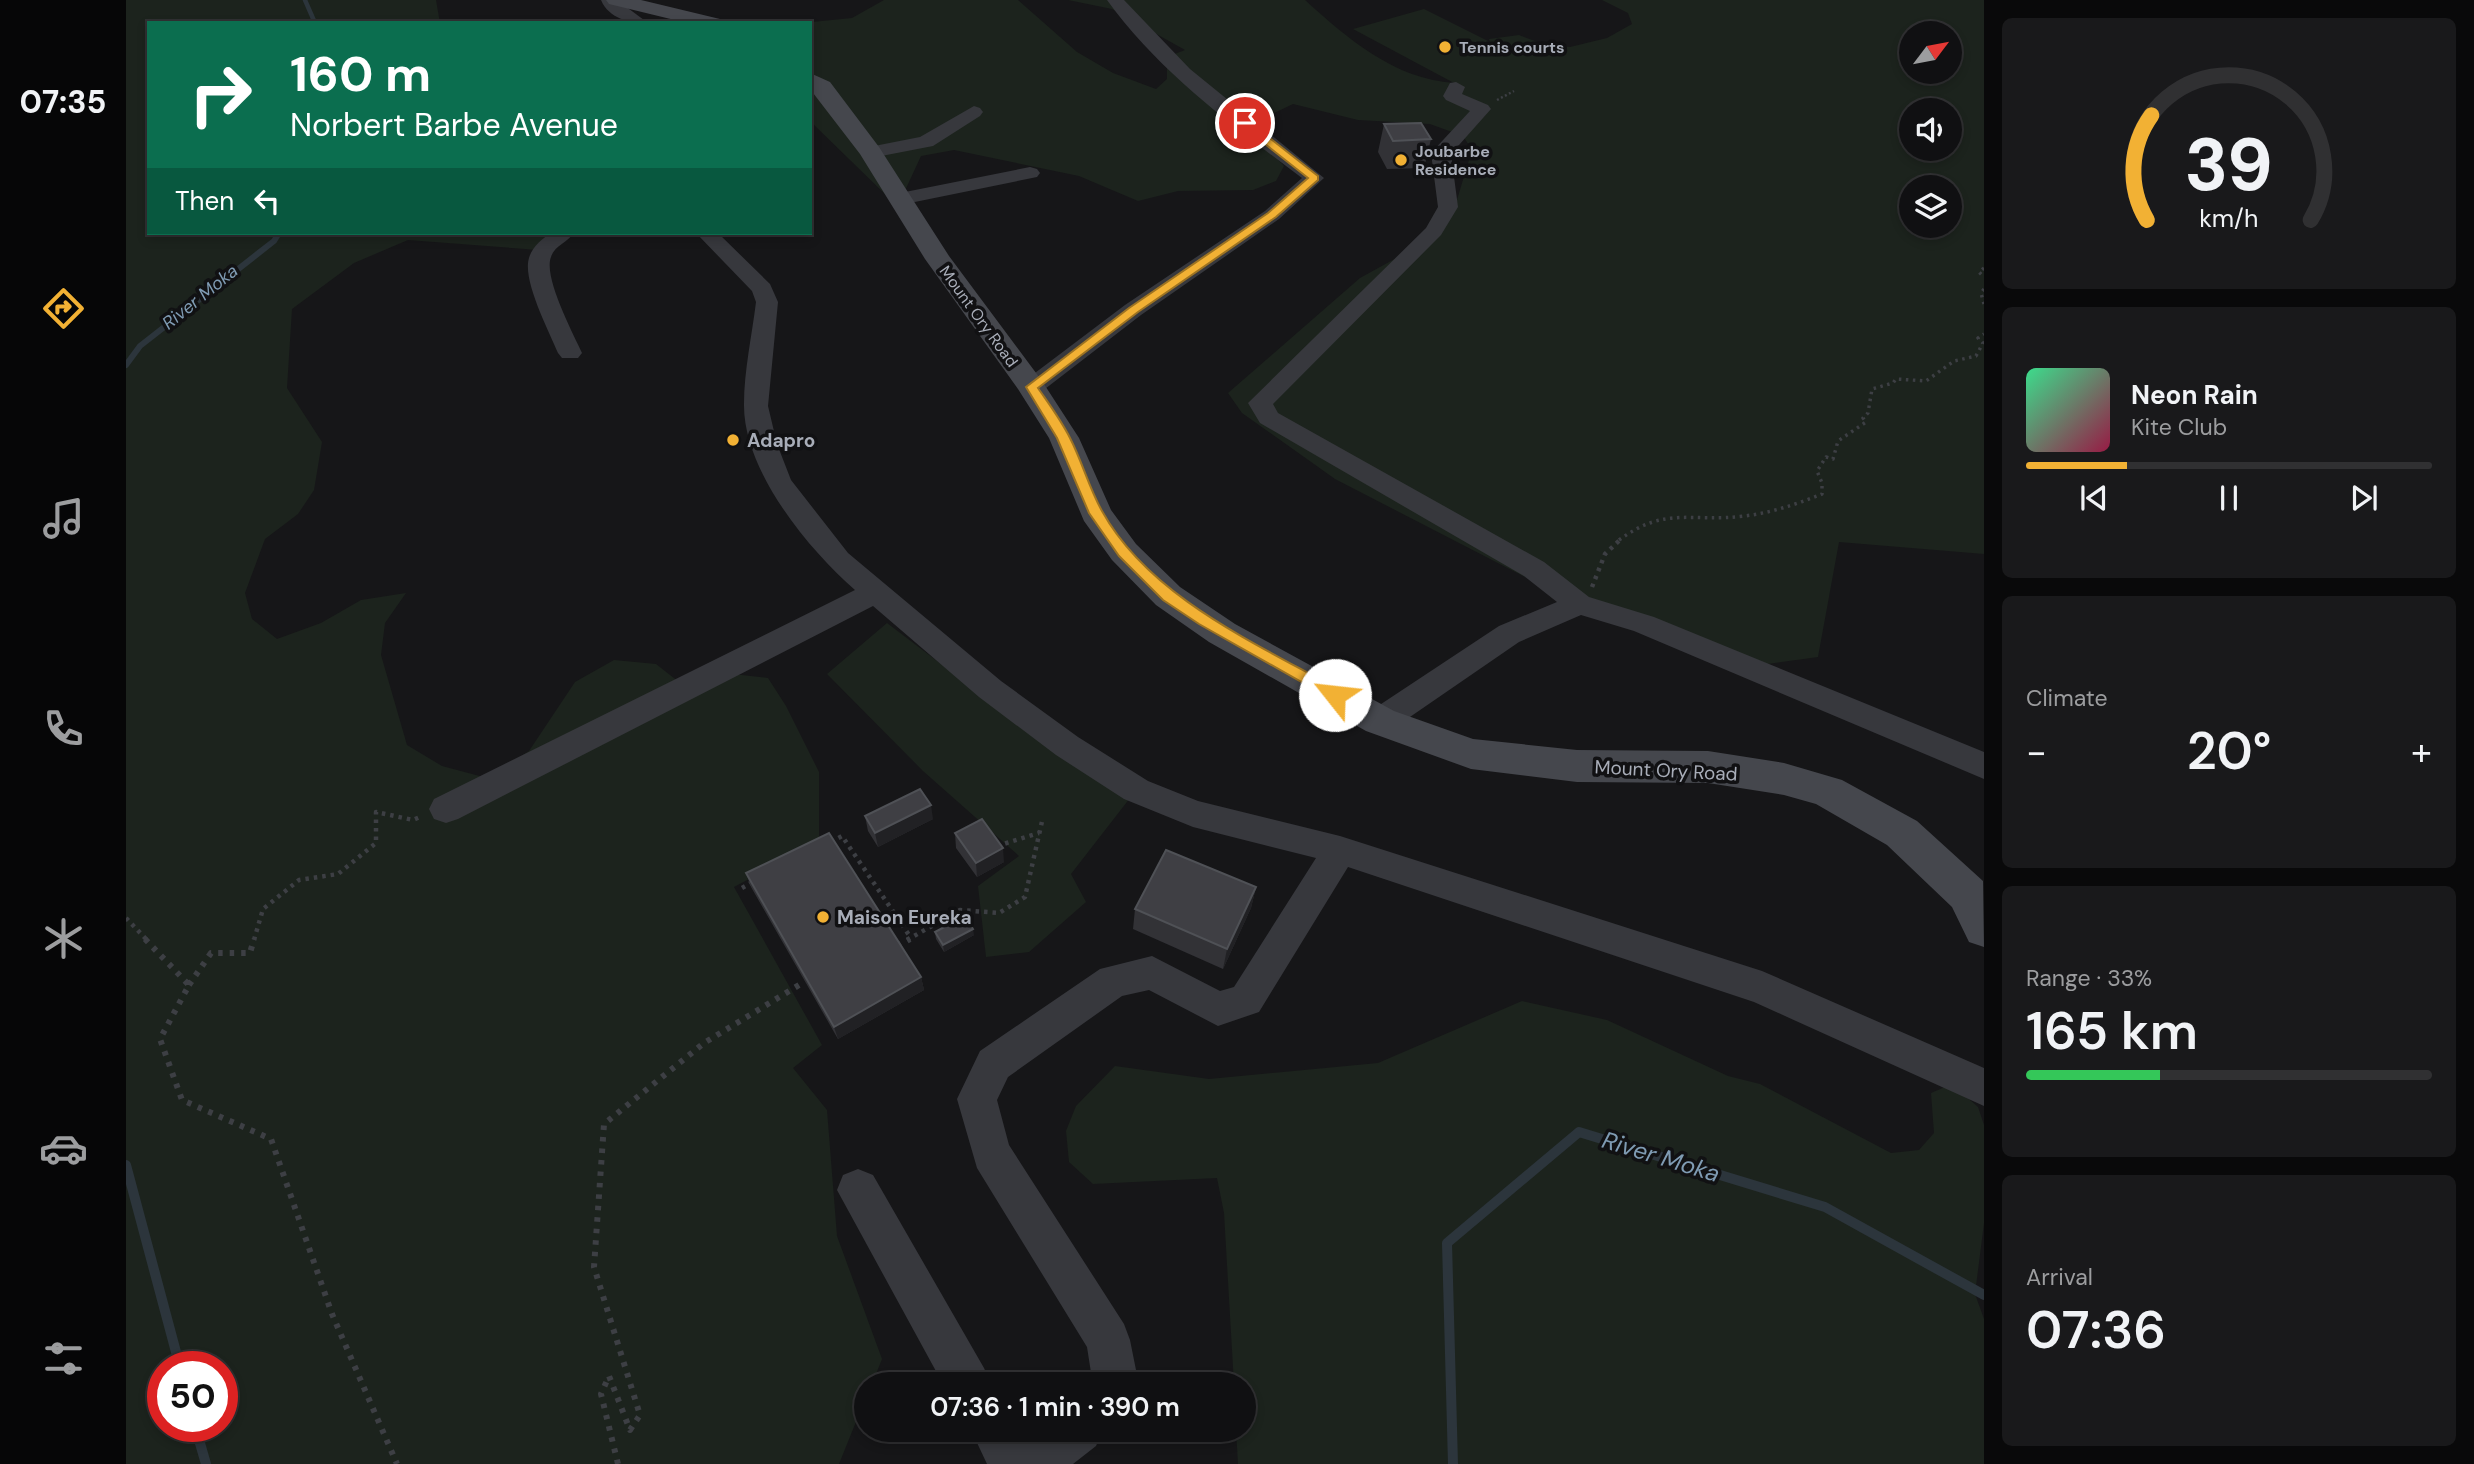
<!DOCTYPE html>
<html lang="en">
<head>
<meta charset="utf-8">
<style>
	:root { --surface:#101012; --page:#19191b; --text:#f1f3f6; --muted:#9c9d9f; --line:#303032; --accent:#f2b134 }
	body { margin:0; font-family:"DM Sans",sans-serif; background:var(--page); color:var(--text); height:100vh; display:flex; flex-direction:column; font-size:26px; white-space:nowrap }
	* { box-sizing:border-box; margin:0 }
	p { font-size:23px; color:var(--muted) }
	.icon { flex:none; width:38px; height:38px; fill:none; stroke:currentColor; stroke-width:2; stroke-linecap:round; stroke-linejoin:round }
	.map { position:relative; flex:1; overflow:hidden }
	.side { display:flex; flex-direction:column; gap:18px; padding:18px; background:#09090a; width:490px }
	.side>* { flex:none }
	.banner { position:absolute; left:21px; top:21px; width:665px; height:214px; border-radius:0px; box-shadow:0 4px 10px #0003,0 0 0 2px var(--line); background:#0b6e4f; color:#fff; overflow:hidden }
	.needle { width:46px; rotate:58deg }
	.tools { position:absolute; left:1773px; top:21px; display:grid; gap:14px }
	.tools a { display:grid; place-items:center; width:63px; height:63px; border-radius:50%; background:var(--surface); box-shadow:0 4px 10px #0003,0 0 0 2px var(--line); font-size:35px }
	.speed { position:absolute; left:21px; top:1351px; display:flex; gap:14px; font-size:35px; font-weight:700; text-align:center }
	.speed>* { display:grid; place-content:center; width:91px; height:91px; border-radius:50%; background:var(--surface); box-shadow:0 4px 10px #0003,0 0 0 2px var(--line); line-height:1 }
	.speed .limit { border:10px solid #d22; background:#fff; color:#111 }
	.pin { position:absolute; display:grid; place-items:center; width:60px; height:60px; color:#fff; margin:-30px; border:4px solid #fff; border-radius:50%; box-shadow:0 2px 7px #0007 }
	.me { position:absolute; width:77px; margin:-38px; rotate:299deg; stroke-linejoin:round; filter:drop-shadow(0 0 5px #0008) }
	.turn { display:flex; align-items:center; gap:24px; height:147px; padding:0 28px; font-size:32px }
	.turn .icon { width:91px; height:91px; stroke-width:2.5 }
	.turn b { display:block; font-size:49px; line-height:60px }
	.then { display:flex; align-items:center; height:66px; padding:0 28px; background:#0003; gap:14px; font-size:26px }
	.big { font-size:52px; font-weight:600; line-height:1.1 }
	.side .tile { flex:1; display:flex; flex-direction:column; justify-content:center; gap:10px; min-width:0; padding:0 24px; border-radius:10px; background:var(--page) }
	.side .dial { align-items:center; gap:0 }
	.dial svg { height:182px; overflow:visible; fill:none; stroke:var(--line); stroke-width:7; stroke-linecap:round; text-anchor:middle }
	.dial text { fill:var(--text); stroke:none }
	.song { display:flex; align-items:center; gap:21px }
	.cover { width:84px; height:84px; border-radius:10px; background:linear-gradient(135deg,hsl(150 70% 55%),hsl(340 70% 35%)) }
	.played { height:7px; border-radius:4px; background:linear-gradient(90deg,var(--accent) 25%,var(--line) 25%) }
	.keys { display:flex; justify-content:space-around; direction:ltr }
	.heat { display:flex; justify-content:space-between; align-items:center; font-size:38px; direction:ltr }
	.charge { height:10px; border-radius:5px; background:linear-gradient(90deg,#34c759 33%,var(--line) 0) }
	.trip { position:absolute; left:728px; top:1372px; width:402px; height:70px; border-radius:35px; background:var(--surface); box-shadow:0 4px 10px #0003,0 0 0 2px var(--line); font-weight:600; line-height:70px; text-align:center }
	main { display:flex; flex:1; min-height:0 }
	.tabs { display:flex; flex-direction:column; width:126px; justify-content:space-around; align-items:center; background:#060607; color:var(--muted) }
	.tabs .icon { width:49px; height:49px }
	.tabs .active { color:var(--accent) }
	.tabs b { font-size:32px; color:var(--text) }
	.map>svg:first-child { display:block }
</style>
</head>
<body>
<main>
<nav class="tabs">
<b>07:35</b>
<svg class="icon active" aria-label="directions" viewBox="0 0 24 24"><path d="M12 3l9 9-9 9-9-9zM9 14v-3h6M13 9l2 2-2 2"/></svg>
<svg class="icon" aria-label="music" viewBox="0 0 24 24"><path d="M9 18V5l10-2v13"/><circle cx="6" cy="18" r="3"/><circle cx="16" cy="16" r="3"/></svg>
<svg class="icon" aria-label="phone" viewBox="0 0 24 24"><path d="M5 4h4l2 5-3 2q2 4 5 5l2-3 5 2v4C11 20 4 13 5 4z"/></svg>
<svg class="icon" aria-label="climate" viewBox="0 0 24 24"><path d="M12 3v18M4 7l16 10M4 17L20 7"/></svg>
<svg class="icon" aria-label="car" viewBox="0 0 24 24"><path d="M5 17H2v-5l4-1 3-4h7l3 4 3 1v5h-3M9 17h6M6 11h13"/><circle cx="7" cy="17" r="2"/><circle cx="17" cy="17" r="2"/></svg>
<svg class="icon" aria-label="filters" viewBox="0 0 24 24"><path d="M4 7h16M4 17h16"/><circle cx="9" cy="7" r="2"/><circle cx="15" cy="17" r="2"/></svg>
</nav>
<div class="map">
<svg width="1858" height="1464" viewBox="0 0 1858 1464">
	<rect width="100%" height="100%" fill="#161618"/>
	<path fill="#1c231d" fill-rule="evenodd" d="M0,0H310L314,23H23V233H429L412,250L282,240L228,263L166,309L161,388L196,442L188,490L172,514L139,539L119,593L126,619L151,639L195,623L235,600L280,593L259,623L255,655L281,745L316,766L361,778L403,751L449,682L488,660L530,664L558,686L598,673L642,678L660,706L693,772V842L608,887L696,1045L667,1068L701,1110L711,1236L756,1359L746,1384H740V1397L713,1464H0ZM37,1367H96V1426H37Z
		M758,0H892L951,52L987,73L1030,89L1041,79V57L1059,50L986,9L942,0H1179C1221,38 1268,79 1328,83L1227,29L1298,9L1364,42L1363,39L1393,35L1417,44L1444,47L1481,38L1506,24L1502,13L1476,0H1858V554L1713,542L1692,657L1620,667L1494,626L1209,479L1116,413L1102,393L1234,278L1314,234L1327,213L1346,150L1337,136L1304,124L1232,120L1167,104L1140,117L1139,146L1158,166L1150,181L1127,190L1052,191L1012,201L953,176L828,150L795,156L777,195L762,197L684,121V23H676L726,18ZM1785,33H1824V72H1785ZM1785,110H1824V149H1785ZM1785,187H1824V226H1785Z
		M761,623L873,708L1004,798L945,874L960,902L903,952L860,957L852,886L893,856L797,771L701,674Z
		M1396,1001L1481,1020L1602,1076L1634,1084L1765,1153L1793,1150L1808,1133L1805,1093L1826,1084L1852,1107L1858,1125V1223L1849,1294L1858,1319V1464H1112L1110,1430H1118V1384H1108L1098,1213L1091,1178L967,1184L943,1162L940,1131L950,1106L989,1066L1083,1079L1252,1063Z"/>
	<g fill="none" stroke-linecap="round" stroke-linejoin="round">
		<path stroke="#2c353c" stroke-width="4.5" d="M179,0L189,23"/>
		<path stroke="#2c353c" stroke-width="6" d="M0,365L14,346L148,241L153,233"/>
		<path stroke="#2c353c" stroke-width="10" d="M0,1165L54,1367
			M69,1426L80,1464
			M1327,1464L1321,1243L1453,1132L1699,1207L1858,1295"/>
		<path stroke="#3d3f44" stroke-width="2.5" stroke-dasharray="2 2.5" stroke-linecap="butt" d="M1371,100L1388,91"/>
		<path stroke="#3d3f44" stroke-width="3.5" stroke-dasharray="2.5 4.5" stroke-linecap="butt" d="M1858,268L1853,272L1858,277
			M1858,289L1855,293L1858,304
			M1493,540C1541,505 1565,523 1618,516C1645,513 1671,504 1696,494V483L1691,471L1700,457L1707,459L1712,441L1740,422L1737,418L1742,413L1746,389L1767,383L1770,379L1800,381L1828,361L1850,356L1857,343L1852,338L1858,334"/>
		<path stroke="#3d3f44" stroke-width="4.5" stroke-dasharray="3.5 5" stroke-linecap="butt" d="M1466,587L1479,554L1496,538
			M705,842L716,836L785,938
			M871,846L913,833
			M616,888L628,881
			M0,918L21,940
			M128,940L137,909L173,880L212,874L250,843V812L287,820L294,817
			M781,940L834,910L873,913L899,897L917,817"/>
		<path stroke="#3d3f44" stroke-width="6" stroke-dasharray="4.5 7" stroke-linecap="butt" d="M19,939L63,985L34,1039L56,1100L145,1139L206,1314L271,1464
			M771,946L784,939
			M63,985L85,953H124L128,939
			M492,1464L475,1394L483,1376L504,1430L514,1415L468,1267L478,1124L578,1043L678,982"/>
		<path fill="#37383d" fill-rule="evenodd" d="M475,0H491L522,23C504,23 483,19 475,0Z
			M981,0H998L1064,69L1198,178L1153,219L1015,315L915,392L906,394L897,392L894,387L897,382L999,305L1139,211L1176,178C1107,126 1032,71 981,0Z
			M1330,82L1339,87L1336,94L1362,105L1365,109L1325,154L1332,207L1315,235L1147,404L1152,413L1418,562L1463,597L1528,617L1858,752V779L1508,631L1455,615L1393,642L1265,730L1254,733L1243,730L1238,721L1243,712L1373,626L1431,602L1398,576L1134,423L1122,403L1300,228L1312,207L1305,153L1344,111L1320,100L1317,96L1324,83Z
			M848,106L854,108L857,112L854,116L807,146L745,158L735,152L738,148L794,137Z
			M904,167L911,169L914,173L911,177L774,205L767,203L764,199L767,195L774,193Z
			M425,233H448C442,242 428,246 425,257C417,277 447,333 456,353L452,358H436L432,353C423,331 396,280 403,258C406,247 416,239 425,233Z
			M570,233H592L644,284L652,302L642,406L651,444L665,480L722,553L875,681L952,737L1022,781L1072,801L1214,836L1636,971L1858,1068V1106L1628,1002L1222,867L1133,1012L1092,1026L1023,990L996,996L882,1077L871,1100L883,1145L998,1324L1004,1340L1012,1380L1010,1384H964L966,1379L961,1347L851,1168L831,1099L854,1051L974,969L1026,956L1094,991L1108,987L1190,858L1067,827L998,799L930,755L853,697L747,606L332,819L320,823L308,819L303,809L308,799L729,590C682,549 617,470 618,404C618,371 626,335 630,302L626,291Z
			M732,1169L747,1175L858,1368L865,1384H817L711,1190L717,1175Z
			M845,1430H894L900,1441L916,1430H977L970,1446L947,1464H861Z"/>
		<path fill="#45474d" fill-rule="evenodd" d="M480,0H515L594,19L597,23H561L483,4Z
			M684,73L704,82L753,147L823,256L916,381L953,438L985,510L1010,544L1054,587L1109,624L1268,711L1347,739L1451,750L1582,751L1658,763L1716,780L1791,821L1857,881L1858,947L1843,942L1826,907L1761,845L1690,804L1658,795L1582,783L1451,782L1345,769L1240,731L1083,642L1030,605L986,560L958,521L923,438L892,389L799,259L734,154L684,89Z"/>
	</g>
	<path fill="#323236" d="M1258,124L1305,139L1298,168L1261,169L1252,152Z
		M739,816L807,819L752,847L742,831Z
		M829,833L878,862L851,877L830,848Z
		M620,873L795,977L798,990L712,1039L625,887Z
		M1130,887L1125,908L1097,969L1007,929L1009,909Z
		M809,932L848,935L818,952L810,939Z"/>
	<path fill="#212124" d="M805,805L807,819L752,847L749,833Z
		M877,848L878,862L851,877L850,863Z
		M1130,887L1125,908L1097,969L1101,949Z
		M847,929L848,935L818,952L817,945Z
		M795,977L798,990L712,1039L708,1027Z"/>
	<path fill="#3f3f44" stroke="#4f5156" stroke-width="2" d="M1295,123L1305,139L1267,141L1258,124Z
		M794,789L805,805L749,833L739,816Z
		M856,819L877,848L850,863L829,833Z
		M703,833L795,977L708,1027L620,873Z
		M1040,850L1130,887L1101,949L1009,909Z
		M839,916L847,929L817,945L809,932Z"/>
	<path fill="#f2b134" stroke="#9d7322" stroke-width="2" d="M1115,121H1122L1192,176V180L1150,217L1012,312L912,388C923,404 935,420 944,438C956,461 963,488 976,511C1024,598 1132,644 1215,691L1217,695L1215,700L1209,701L1073,624L1037,600L993,556L963,513L931,438L900,387L1003,308L1142,213L1182,178L1115,125Z"/>
	<g fill="#f2b134" stroke="#111113" stroke-width="2.5">
		<circle cx="1319" cy="47" r="7"/>
		<circle cx="1275" cy="160" r="7"/>
		<circle cx="607" cy="440" r="7"/>
		<circle cx="697" cy="917" r="7"/>
	</g>
	<g text-anchor="middle" stroke-width="7" stroke-linejoin="round" paint-order="stroke">
		<g font-size="16" font-weight="bold" fill="#a8adb8" stroke="#111113" text-anchor="start">
			<text x="1333" y="53">Tennis courts</text>
			<text x="1289" y="157">Joubarbe<tspan x="1289" dy="18">Residence</tspan></text>
		</g>
		<g font-size="16" fill="#a8adb8" stroke="#111113">
			<text transform="translate(853 316) rotate(54)" y="6">Mount Ory Road</text>
		</g>
		<g font-size="18" font-style="italic" fill="#7f9bb3" stroke="#111113">
			<text transform="translate(74 297) rotate(-39)" y="6">River Moka</text>
		</g>
		<g font-size="19" font-weight="bold" fill="#a8adb8" stroke="#111113" text-anchor="start">
			<text x="621" y="447">Adapro</text>
			<text x="711" y="924">Maison Eureka</text>
		</g>
		<g font-size="19" fill="#a8adb8" stroke="#111113">
			<text transform="translate(1540 770) rotate(3)" y="7">Mount Ory Road</text>
		</g>
		<g font-size="24" font-style="italic" fill="#7f9bb3" stroke="#111113">
			<text transform="translate(1535 1157) rotate(17)" y="8">River Moka</text>
		</g>
	</g>
</svg>
<div class="tools">
<a><svg class="needle" viewBox="-14 -14 28 28"><path d="M0-13l5 13h-10z" fill="#e53935"/><path d="M0 13l5-13h-10z" fill="#9c9d9f"/></svg></a>
<a><svg class="icon" aria-label="sound" viewBox="0 0 24 24"><path d="M4 9h4l5-4v14l-5-4H4zM17 9q2 3 0 6"/></svg></a>
<a><svg class="icon" aria-label="layers" viewBox="0 0 24 24"><path d="M12 4l9 5-9 5-9-5zM3 14l9 5 9-5"/></svg></a>
</div>
<div class="speed"><div class="limit">50</div></div>
<div class="pin" style="left:1119px;top:123px;background:#d93025"><svg class="icon" aria-label="arrive" viewBox="0 0 24 24"><path d="M6 21V4h12l-3 4 3 4H6"/></svg></div>
<svg class="me" style="left:1209px;top:695px" viewBox="-20 -20 40 40"><circle r="19" fill="#fff"/><path d="M0-13L10 11 0 6-10 11z" fill="#f2b134"/></svg>
<div class="trip">07:36 · 1 min · 390 m</div>
<div class="banner">
<div class="turn"><svg class="icon" aria-label="right" viewBox="0 0 24 24"><path d="M7 20v-9h11M14 6l5 5-5 5"/></svg><div><b>160 m</b>Norbert Barbe Avenue</div></div>
<div class="then">Then<svg class="icon" aria-label="left" viewBox="0 0 24 24"><path d="M17 20v-9H6M10 6l-5 5 5 5"/></svg></div>
</div>
</div>
<section class="side">
<div class="tile dial"><svg viewBox="0 0 100 80">
<path d="M14 69A42 42 0 1 1 86 69"/>
<path d="M14 69A42 42 0 0 1 16 23" stroke="#f2b134"/>
<text x="50" y="56" font-size="32" font-weight="700">39</text>
<text x="50" y="72" font-size="11">km/h</text>
</svg></div>
<div class="tile">
<div class="song"><i class="cover"></i><div><b>Neon Rain</b><p>Kite Club</p></div></div>
<div class="played"></div>
<div class="keys"><svg class="icon" aria-label="previous" viewBox="0 0 24 24"><path d="M18 5L8 12l10 7zM5 5v14"/></svg><svg class="icon" aria-label="pause" viewBox="0 0 24 24"><path d="M8 5v14M16 5v14"/></svg><svg class="icon" aria-label="next" viewBox="0 0 24 24"><path d="M6 5l10 7-10 7zM19 5v14"/></svg></div>
</div>
<div class="tile"><p>Climate</p>
<div class="heat"><a>−</a><b class="big">20°</b><a>+</a></div>
</div>
<div class="tile"><p>Range · 33%</p><b class="big">165 km</b><div class="charge"></div></div>
<div class="tile"><p>Arrival</p><b class="big">07:36</b></div>
</section>
</main>
</body>
</html>
